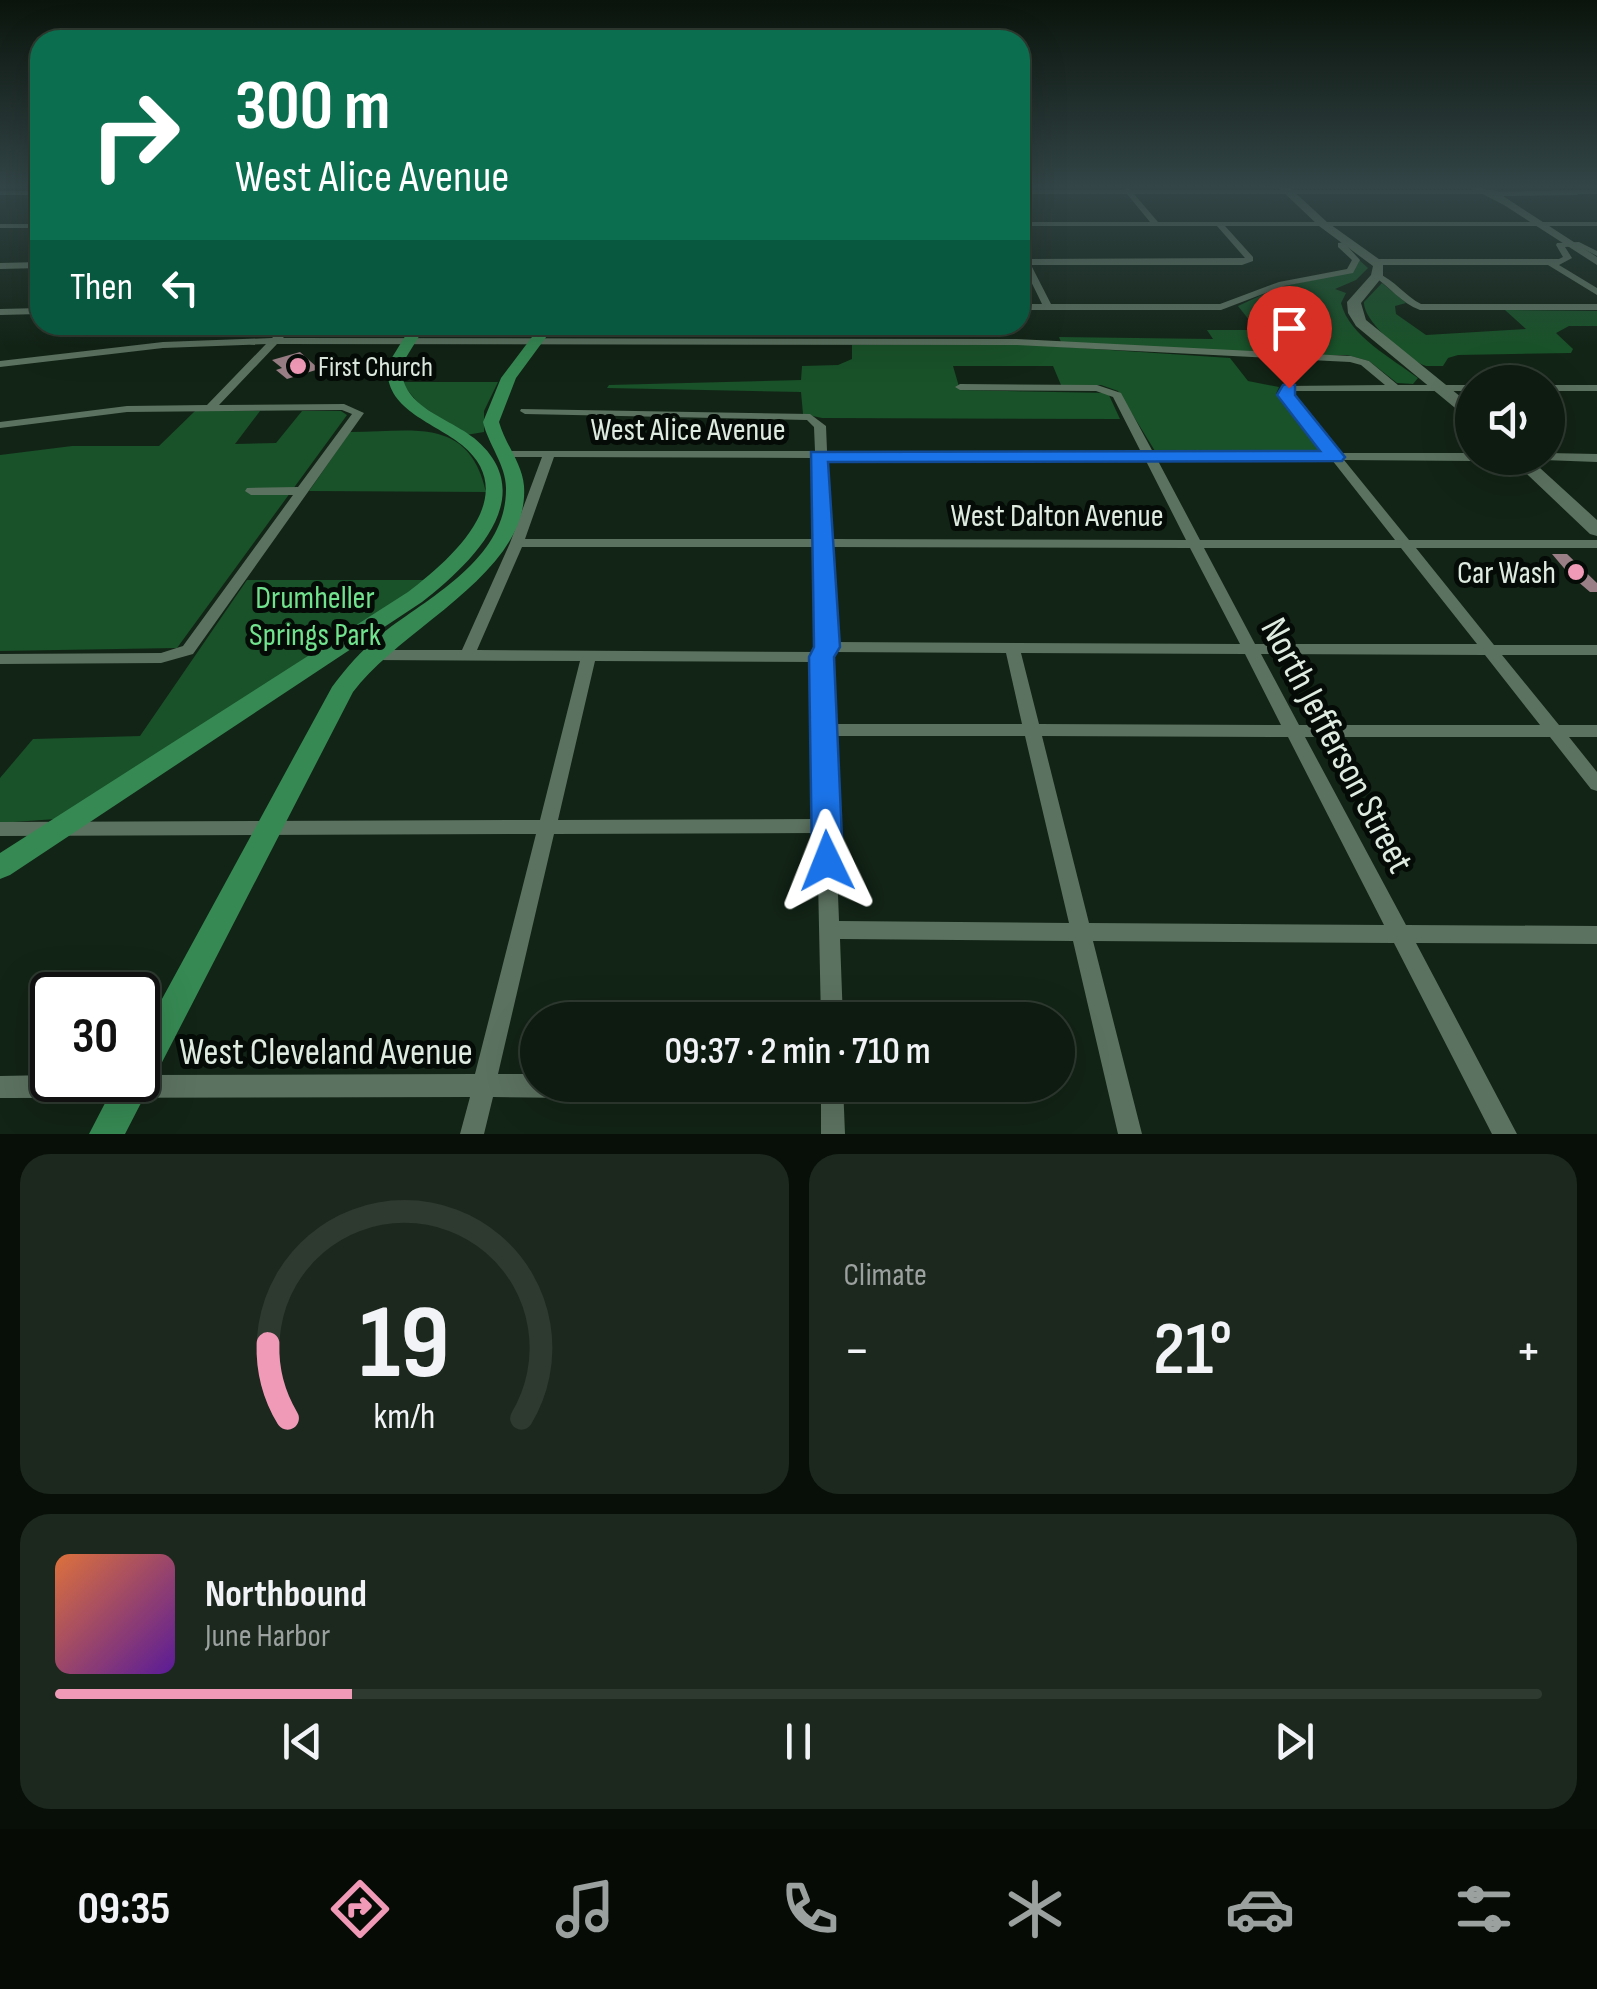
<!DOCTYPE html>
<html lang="en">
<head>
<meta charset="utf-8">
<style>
	:root { --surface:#0e1b10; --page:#1c281e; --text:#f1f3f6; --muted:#9ba19f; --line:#2e3930; --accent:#f09ab7 }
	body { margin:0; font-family:"Sofia Sans Condensed",sans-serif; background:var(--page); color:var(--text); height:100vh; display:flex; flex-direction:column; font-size:38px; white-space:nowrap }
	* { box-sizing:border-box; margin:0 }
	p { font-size:32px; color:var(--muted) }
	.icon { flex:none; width:55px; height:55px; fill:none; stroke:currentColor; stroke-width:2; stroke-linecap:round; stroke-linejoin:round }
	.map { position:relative; height:1134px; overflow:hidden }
	.sheet { display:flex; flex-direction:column; gap:20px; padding:20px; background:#080f09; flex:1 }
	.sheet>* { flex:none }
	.banner { position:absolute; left:30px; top:30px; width:1000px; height:305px; border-radius:30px; box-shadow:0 10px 40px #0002,0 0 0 2px var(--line); background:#0b6e4f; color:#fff; overflow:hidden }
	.fabs { position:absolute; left:1455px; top:365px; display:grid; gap:20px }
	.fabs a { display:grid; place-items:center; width:110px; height:110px; border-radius:50%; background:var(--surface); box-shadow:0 10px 40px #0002,0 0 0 2px var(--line); font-size:50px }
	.speed { position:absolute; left:30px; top:972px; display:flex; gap:20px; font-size:50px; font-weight:700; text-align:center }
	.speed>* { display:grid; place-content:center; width:130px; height:130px; border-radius:50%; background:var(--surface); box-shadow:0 10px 40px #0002,0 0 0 2px var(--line); line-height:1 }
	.speed .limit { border:5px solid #111; border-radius:15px; background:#fff; color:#111 }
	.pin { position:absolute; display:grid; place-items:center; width:85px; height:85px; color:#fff; margin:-102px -42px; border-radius:50% 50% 50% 0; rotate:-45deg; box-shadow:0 0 10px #0007 }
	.pin .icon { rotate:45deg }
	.me { position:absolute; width:110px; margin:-55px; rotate:358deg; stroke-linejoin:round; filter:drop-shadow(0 0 8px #0008) }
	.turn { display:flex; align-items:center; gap:35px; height:210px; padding:0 40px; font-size:45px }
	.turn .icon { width:130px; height:130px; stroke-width:2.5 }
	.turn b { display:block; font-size:70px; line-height:85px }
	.then { display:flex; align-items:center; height:95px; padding:0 40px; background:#0003; gap:20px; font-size:38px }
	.big { font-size:75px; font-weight:600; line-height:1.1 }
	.sheet .widget { flex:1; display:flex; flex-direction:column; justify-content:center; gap:15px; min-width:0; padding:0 35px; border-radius:30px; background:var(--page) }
	.sheet .dial { align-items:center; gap:0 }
	.dial svg { height:260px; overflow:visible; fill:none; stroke:var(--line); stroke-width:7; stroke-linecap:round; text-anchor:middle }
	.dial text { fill:var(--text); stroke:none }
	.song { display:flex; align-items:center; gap:30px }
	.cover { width:120px; height:120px; border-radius:15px; background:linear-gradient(135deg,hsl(20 70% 55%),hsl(270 70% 35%)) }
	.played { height:10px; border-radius:5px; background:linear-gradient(90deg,var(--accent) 20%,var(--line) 20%) }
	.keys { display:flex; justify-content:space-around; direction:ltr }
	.heat { display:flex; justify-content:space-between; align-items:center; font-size:55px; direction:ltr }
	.sheet .tiles { flex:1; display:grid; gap:20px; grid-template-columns:1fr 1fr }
	.widget:last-child { grid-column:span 2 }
	.trip { position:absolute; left:520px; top:1002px; width:555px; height:100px; border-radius:50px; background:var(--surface); box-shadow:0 10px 40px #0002,0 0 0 2px var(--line); font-weight:600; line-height:100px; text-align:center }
	.tab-bar { display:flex; height:160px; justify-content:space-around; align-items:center; background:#060b06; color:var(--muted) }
	.tab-bar .icon { width:70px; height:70px }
	.tab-bar .active { color:var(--accent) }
	.tab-bar b { font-size:45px; color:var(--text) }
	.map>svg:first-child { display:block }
</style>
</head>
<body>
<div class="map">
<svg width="1597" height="1134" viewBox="0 0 1597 1134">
	<rect width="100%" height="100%" fill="#122416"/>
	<path fill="#195129" d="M1346,248L1368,268L1356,280L1335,289L1346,293L1341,303C1349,336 1393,359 1418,378L1413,384L1397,383L1369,361L1347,355H1277L1061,342L1059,337L1213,339L1207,330H1257L1238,306L1279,287L1352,272L1359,262Z
		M1382,283L1406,303L1395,306L1396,314L1426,335L1526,329L1505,310L1597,311V326H1569L1556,333L1573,349L1571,353L1458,355L1448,358L1443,366C1441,366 1428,366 1426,366C1407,359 1363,321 1364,302Z
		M1020,344L1230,358L1248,381L1279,387L1276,394L1320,450L1155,451L1118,391L1101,385H1061L1053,366H953L960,390L1108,393L1120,419L822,418L803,414L801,392L607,388L609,385L801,380L802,366L838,365L852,359V345Z
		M401,382H498L484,411V432L466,435L419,404Z
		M195,411H260L235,444L276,443L302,411H341L347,415L177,648L0,651V455L72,446H159Z
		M350,432C412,432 469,415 486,492L309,491Z
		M247,580H429L56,819L0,823V778L33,739L140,736Z"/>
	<path fill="#9b7f87" d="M300,352L319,369L287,379L276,370L282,368L272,360Z
		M1552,554H1567L1597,583V592H1590L1569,574Z"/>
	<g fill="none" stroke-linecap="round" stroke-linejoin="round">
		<path fill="#5c7260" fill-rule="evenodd" d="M1127,188L1131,190H1494L1498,192L1494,194H1134L1158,222H1597V226H1225L1253,257V261L1242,265H1031L1051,304H1220L1279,282L1347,269L1352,260L1338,247V243L1352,241V245L1347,246L1360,260L1353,273L1284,286L1221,310H1020V304H1042L1023,265H1020V249H1023L1028,259L1245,258L1217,226H1020V222H1150L1127,194H1020V190H1124Z
			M1574,190H1597V194H1577Z
			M0,191H40V195H0Z
			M0,224H40V228H0Z
			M1579,242L1597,251V256L1578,246L1565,247L1572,258L1559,265L1597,288V295L1548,265H1377L1373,262L1377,259H1559L1563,257L1556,245L1557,243Z
			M40,262V268L0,269V263Z
			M1377,273C1395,280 1405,296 1421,304H1597V310H1420C1401,303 1389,286 1373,276Z
			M40,308V314L0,315V309Z
			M285,325H295L283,338L1017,339L1351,356L1369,361L1398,385H1472V391H1293L1291,395L1339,453H1472V458H1478L1472,461L1344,460L1409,540H1597V548H1416L1494,645H1597V655H1502L1559,725H1597V737H1569L1597,772V791L1591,789L1550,737H1305L1406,925L1597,926V944L1416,943L1517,1134H1492L1394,943L1093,941L1142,1134H1118L1073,941L840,939L843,1020H821L817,833L554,834L498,1074H538V1085H843L845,1134H821V1101L493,1097L484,1134H460L470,1097L0,1098V1076L52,1075V1080H138V1075L475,1074L536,834L0,836V822L540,820L580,661L372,660L367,659L364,655L367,651L372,650H462L510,543L542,457H503L499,455V451H815L814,427L807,420L525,414L520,411L521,409L810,414L826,426L827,451L1141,452L1113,397L1096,391L960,390L955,387L960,384L1097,385L1121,393L1153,452L1326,453L1281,395L1285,386L1385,385L1361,365L1350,362L1017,345L277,344L219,405L344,404L364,413L193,654L161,663L0,664V654L161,653L183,646L293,495H251L245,491L247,488L298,487L352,414L342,410L127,412L0,428V422L127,406L207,405L266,344L163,348L0,367V361L163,342L272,338ZM554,457L815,458L817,539H525ZM827,458L1145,459L1186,540L830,539ZM1157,459L1332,460L1395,540H1200ZM522,547H817L819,647L816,652L477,650ZM831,547L1190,548L1240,644L834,642ZM1204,548H1401L1477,644H1255ZM832,652L1006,653L1022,724H831L829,657ZM1021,653L1245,654L1281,725L1039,724ZM1261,654L1485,655L1540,725H1299ZM595,661L813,662L817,819L558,820ZM832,736H1025L1069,923L839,921ZM1042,736L1288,737L1384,925L1089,923Z
			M1548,385H1597V391H1548Z
			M1548,453L1597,454V462L1544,460L1542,458H1548Z"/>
		<path fill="#5c7260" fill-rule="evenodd" d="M1469,187H1480L1490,192L1580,190L1577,195L1503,196L1597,257V265L1504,205Z"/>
		<path fill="#5c7260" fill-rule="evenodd" d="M1278,187H1289L1327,222L1383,262V276L1361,303L1366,320L1472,406V419L1466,417L1356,326L1348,313L1347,302L1371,275L1373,266L1319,226Z
			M1510,458H1529L1597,520V536L1590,534Z"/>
		<path fill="#368953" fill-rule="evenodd" d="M412,325H426L402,364C398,406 448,417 474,438C543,495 472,563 422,602L10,875L0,879V853L408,592C450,560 524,496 462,445C434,422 382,409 388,364Z
			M541,325H555L516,378L499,422C505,444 522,463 524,486C530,573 401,627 353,692L125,1134H89L117,1080H138V1043L332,687C346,668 361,651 379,636C428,597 507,560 506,488C506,465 488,444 483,422L501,378Z"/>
	</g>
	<linearGradient id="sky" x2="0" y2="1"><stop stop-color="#0a140c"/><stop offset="0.54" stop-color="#334547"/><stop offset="1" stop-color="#334547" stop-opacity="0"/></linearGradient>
	<rect width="1597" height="346" fill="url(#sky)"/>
	<path fill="#1a73e8" stroke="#114b97" stroke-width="2.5" d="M1289,383L1295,385V395L1345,457L1342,461L828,462L840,647L834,657L843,861L838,870L827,874L816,870L812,861L809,657L814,647L811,452L1320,451L1277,395L1283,385Z"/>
	<g fill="#f09ab7" stroke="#050b06" stroke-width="4">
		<circle cx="298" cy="366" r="10"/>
		<circle cx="1576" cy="572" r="10"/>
	</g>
	<g text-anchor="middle" stroke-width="10" stroke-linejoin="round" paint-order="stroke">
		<g font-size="28" fill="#dfebe1" stroke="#050b06" text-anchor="start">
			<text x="318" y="376">First Church</text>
		</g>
		<g font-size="32" fill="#dfebe1" stroke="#050b06">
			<text x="688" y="440">West Alice Avenue</text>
			<text x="1057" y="526">West Dalton Avenue</text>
		</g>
		<g font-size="32" fill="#dfebe1" stroke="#050b06" text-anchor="end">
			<text x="1556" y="583">Car Wash</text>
		</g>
		<g font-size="32" fill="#71e28d" stroke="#050b06">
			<text x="315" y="608">Drumheller<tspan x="315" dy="37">Springs Park</tspan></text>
		</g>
		<g font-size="38" fill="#dfebe1" stroke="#050b06">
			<text transform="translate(1338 745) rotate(62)" y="13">North Jefferson Street</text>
			<text x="326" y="1064">West Cleveland Avenue</text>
		</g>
	</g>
</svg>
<div class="fabs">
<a><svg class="icon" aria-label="sound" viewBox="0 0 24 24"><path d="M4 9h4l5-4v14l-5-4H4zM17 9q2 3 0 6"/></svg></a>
</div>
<div class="speed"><div class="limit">30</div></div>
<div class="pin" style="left:1289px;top:388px;background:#d93025"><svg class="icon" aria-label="arrive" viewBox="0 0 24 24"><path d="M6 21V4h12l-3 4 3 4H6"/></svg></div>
<svg class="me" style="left:827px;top:861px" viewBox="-20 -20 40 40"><path d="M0-17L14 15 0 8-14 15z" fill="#1a73e8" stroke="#fff" stroke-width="4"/></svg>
<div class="trip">09:37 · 2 min · 710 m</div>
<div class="banner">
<div class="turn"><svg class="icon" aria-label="right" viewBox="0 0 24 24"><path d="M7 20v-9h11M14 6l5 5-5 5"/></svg><div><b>300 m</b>West Alice Avenue</div></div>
<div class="then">Then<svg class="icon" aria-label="left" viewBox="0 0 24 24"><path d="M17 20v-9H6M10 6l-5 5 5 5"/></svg></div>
</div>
</div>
<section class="sheet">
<div class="tiles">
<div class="widget dial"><svg viewBox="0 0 100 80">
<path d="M14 69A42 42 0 1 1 86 69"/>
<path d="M14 69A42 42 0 0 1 8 46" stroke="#f09ab7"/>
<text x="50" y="56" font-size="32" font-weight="700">19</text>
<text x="50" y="72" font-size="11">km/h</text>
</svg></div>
<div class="widget"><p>Climate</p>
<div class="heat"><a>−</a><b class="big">21°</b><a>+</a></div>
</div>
<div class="widget">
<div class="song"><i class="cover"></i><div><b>Northbound</b><p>June Harbor</p></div></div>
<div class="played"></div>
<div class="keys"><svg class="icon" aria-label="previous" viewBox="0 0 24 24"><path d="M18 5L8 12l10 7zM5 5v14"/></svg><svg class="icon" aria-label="pause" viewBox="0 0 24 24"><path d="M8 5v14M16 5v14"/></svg><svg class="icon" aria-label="next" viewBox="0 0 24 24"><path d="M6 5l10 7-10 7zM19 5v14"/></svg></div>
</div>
</div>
</section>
<nav class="tab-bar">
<b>09:35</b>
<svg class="icon active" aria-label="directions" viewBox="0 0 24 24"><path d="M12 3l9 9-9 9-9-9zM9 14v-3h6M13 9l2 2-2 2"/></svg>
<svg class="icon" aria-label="music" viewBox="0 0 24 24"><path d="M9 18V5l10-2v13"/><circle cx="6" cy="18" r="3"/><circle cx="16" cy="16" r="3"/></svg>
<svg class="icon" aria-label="phone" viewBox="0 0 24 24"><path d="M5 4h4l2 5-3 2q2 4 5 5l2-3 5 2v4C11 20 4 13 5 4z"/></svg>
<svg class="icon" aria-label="climate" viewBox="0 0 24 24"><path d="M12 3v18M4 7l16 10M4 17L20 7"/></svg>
<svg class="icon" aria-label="car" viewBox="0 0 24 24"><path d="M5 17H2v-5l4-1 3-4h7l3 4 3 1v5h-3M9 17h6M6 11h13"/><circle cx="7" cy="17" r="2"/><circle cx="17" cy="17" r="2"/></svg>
<svg class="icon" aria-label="filters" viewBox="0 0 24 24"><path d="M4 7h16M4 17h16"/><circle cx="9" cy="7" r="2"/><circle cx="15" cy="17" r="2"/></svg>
</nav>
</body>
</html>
